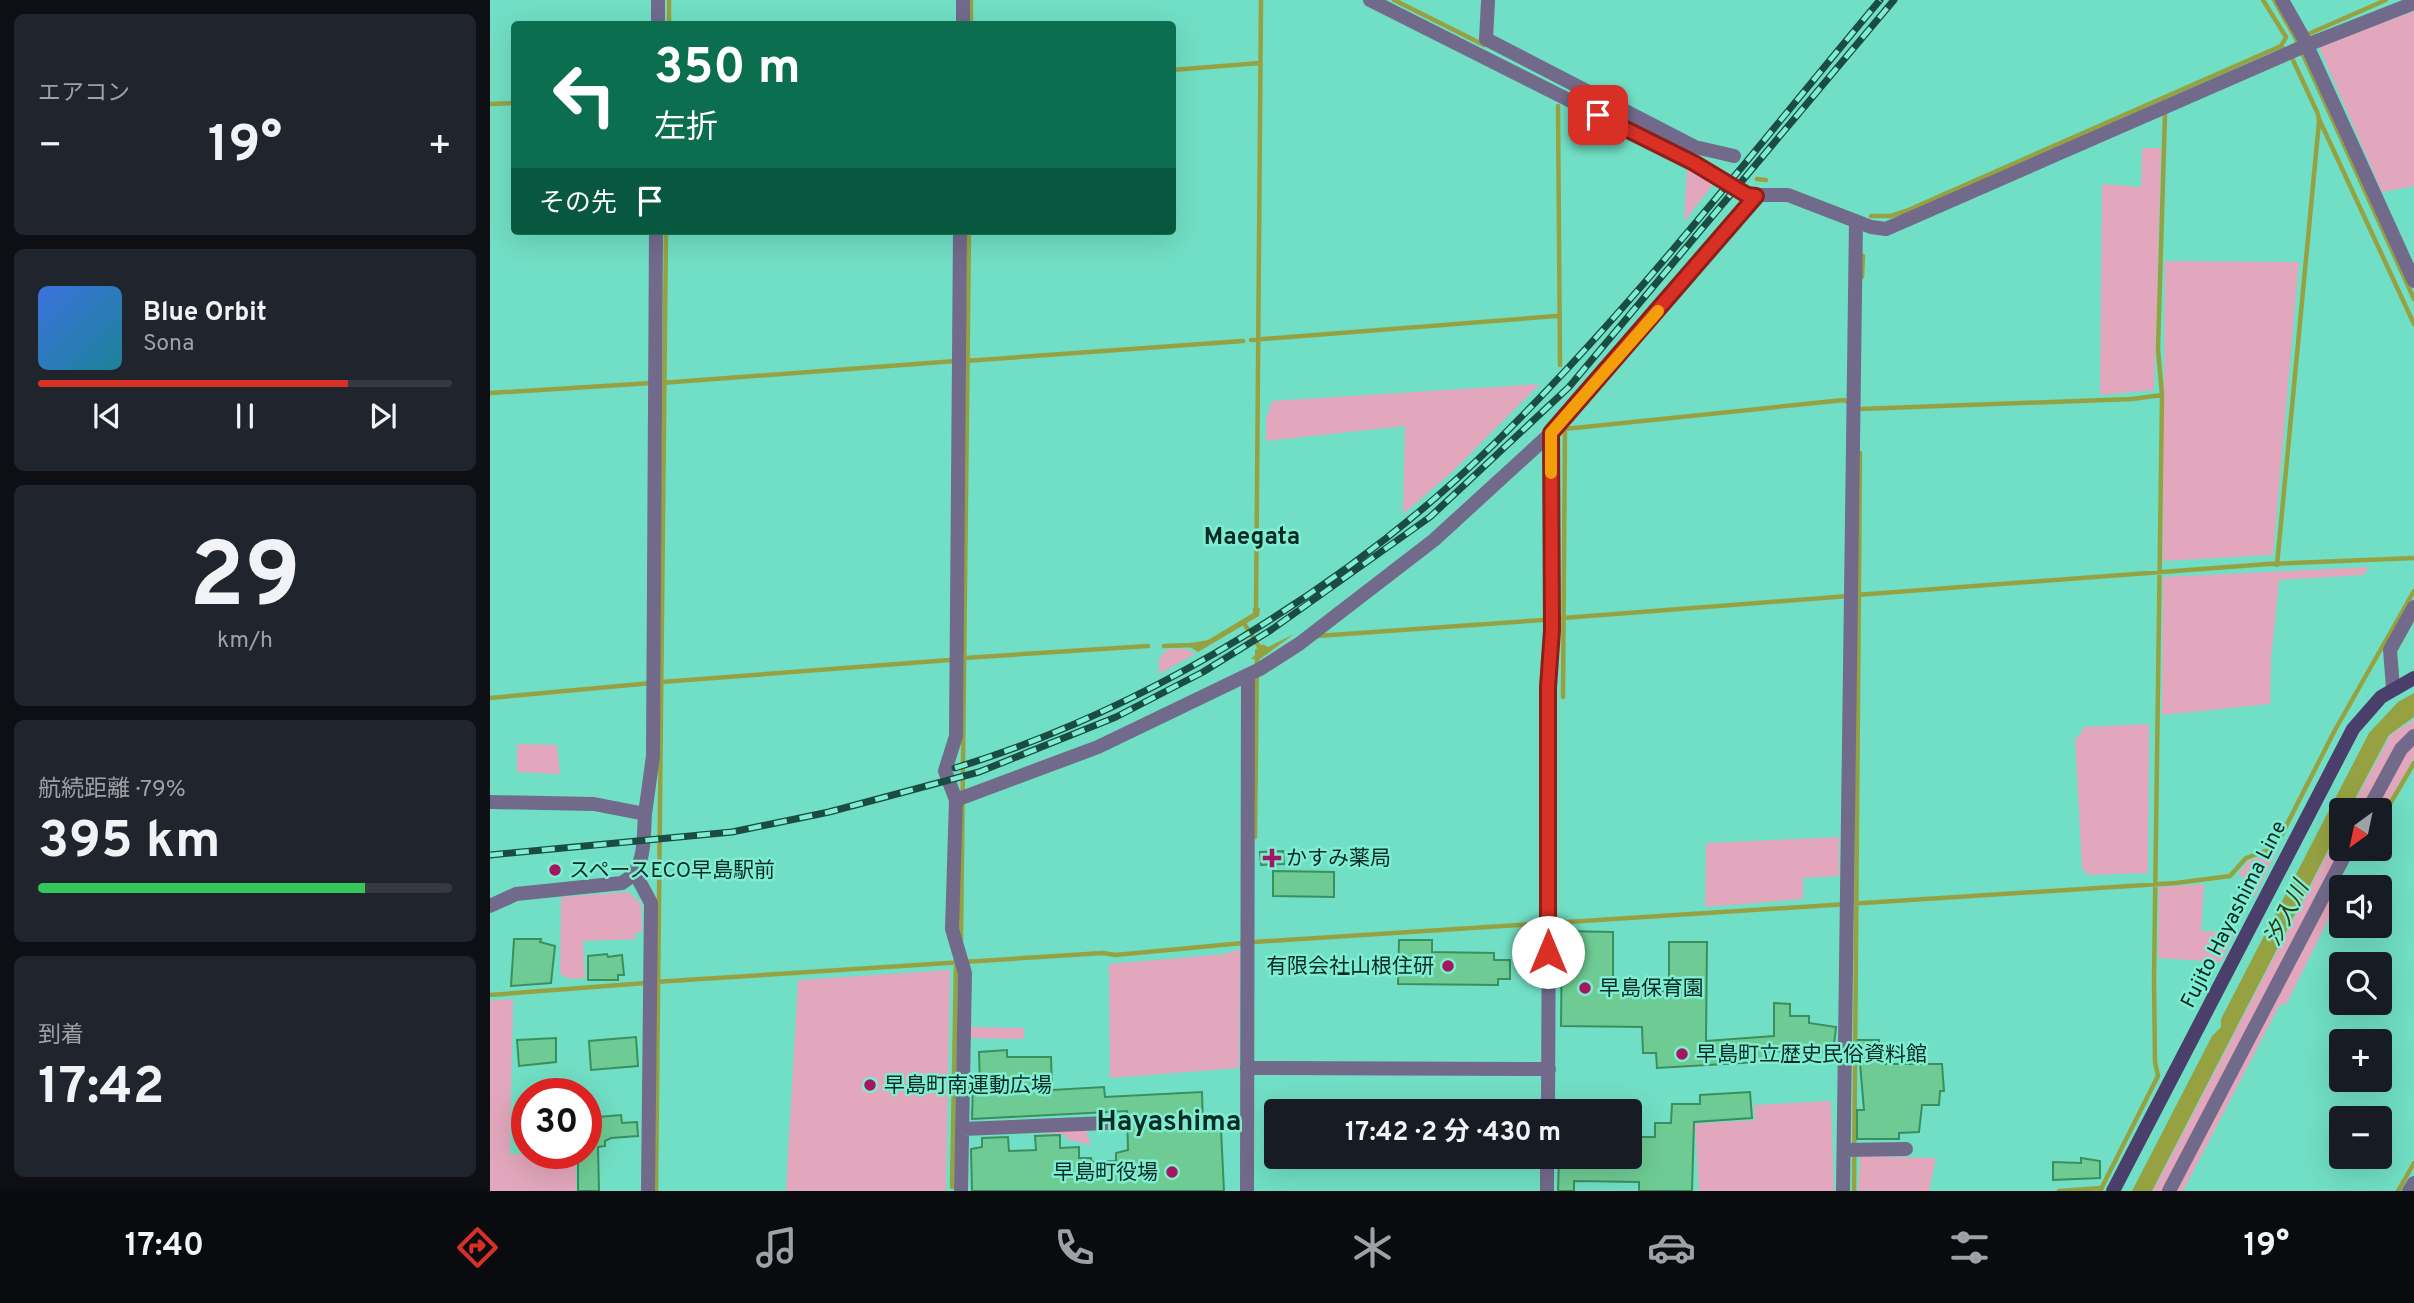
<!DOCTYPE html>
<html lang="ja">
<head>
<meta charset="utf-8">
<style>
	:root { --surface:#171b24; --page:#20242c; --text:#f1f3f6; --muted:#9ea1a6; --line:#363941; --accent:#d93025 }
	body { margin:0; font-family:Overpass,"Noto Sans JP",sans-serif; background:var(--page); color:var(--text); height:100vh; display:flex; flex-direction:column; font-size:26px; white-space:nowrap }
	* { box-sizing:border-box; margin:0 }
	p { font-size:23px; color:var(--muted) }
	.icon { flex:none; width:38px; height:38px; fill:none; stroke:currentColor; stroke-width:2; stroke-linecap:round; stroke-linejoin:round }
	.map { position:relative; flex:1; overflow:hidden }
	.drawer { display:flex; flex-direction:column; gap:14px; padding:14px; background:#0d0f14; width:490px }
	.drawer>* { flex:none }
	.top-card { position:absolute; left:21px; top:21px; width:665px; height:214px; border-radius:7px; box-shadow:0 7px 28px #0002; background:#0b6e4f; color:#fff; overflow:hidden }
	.needle { width:46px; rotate:213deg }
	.fabs { position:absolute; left:1839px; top:798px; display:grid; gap:14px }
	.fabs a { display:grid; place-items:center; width:63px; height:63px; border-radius:7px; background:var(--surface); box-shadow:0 7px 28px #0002; font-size:35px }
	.speed { position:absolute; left:21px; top:1078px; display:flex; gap:14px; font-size:35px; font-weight:700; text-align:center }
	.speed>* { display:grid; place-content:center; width:91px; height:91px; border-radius:50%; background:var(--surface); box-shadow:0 7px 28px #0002; line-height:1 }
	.speed .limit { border:10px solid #d22; background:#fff; color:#111 }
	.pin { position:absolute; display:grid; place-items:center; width:60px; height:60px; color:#fff; margin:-30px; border-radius:14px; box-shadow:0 4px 10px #0006 }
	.me { position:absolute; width:77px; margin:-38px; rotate:0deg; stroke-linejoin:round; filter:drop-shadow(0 0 5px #0008) }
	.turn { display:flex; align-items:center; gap:24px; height:147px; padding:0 28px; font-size:32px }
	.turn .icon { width:91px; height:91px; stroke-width:2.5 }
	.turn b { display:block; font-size:49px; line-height:60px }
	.then { display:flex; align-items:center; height:66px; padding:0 28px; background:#0003; gap:14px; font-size:26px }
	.big { font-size:52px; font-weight:700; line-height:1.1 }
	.drawer .tile { flex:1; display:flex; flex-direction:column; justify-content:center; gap:10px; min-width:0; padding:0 24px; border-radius:10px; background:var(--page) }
	.drawer .dial { align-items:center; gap:0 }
	.dial b { font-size:91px; line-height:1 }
	.song { display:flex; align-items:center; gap:21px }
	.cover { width:84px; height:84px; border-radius:10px; background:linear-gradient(135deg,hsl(220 70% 55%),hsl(190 70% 35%)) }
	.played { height:7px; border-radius:4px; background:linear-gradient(90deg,var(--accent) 75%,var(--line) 75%) }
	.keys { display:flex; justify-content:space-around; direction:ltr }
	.heat { display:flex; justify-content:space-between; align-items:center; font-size:38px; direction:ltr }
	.charge { height:10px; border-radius:5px; background:linear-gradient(90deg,#34c759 79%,var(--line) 0) }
	.trip { position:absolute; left:774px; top:1099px; width:378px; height:70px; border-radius:7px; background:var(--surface); box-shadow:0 7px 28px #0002; font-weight:700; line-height:70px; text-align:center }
	.dock { display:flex; height:112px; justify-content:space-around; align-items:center; background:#090b0e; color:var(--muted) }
	.dock .icon { width:49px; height:49px }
	.dock .on { color:var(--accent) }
	.dock b { font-size:32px; color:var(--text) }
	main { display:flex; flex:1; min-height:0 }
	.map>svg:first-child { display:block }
</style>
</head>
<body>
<main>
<section class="drawer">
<div class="tile"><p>エアコン</p>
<div class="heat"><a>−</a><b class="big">19°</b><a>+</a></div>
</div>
<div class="tile">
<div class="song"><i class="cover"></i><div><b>Blue Orbit</b><p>Sona</p></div></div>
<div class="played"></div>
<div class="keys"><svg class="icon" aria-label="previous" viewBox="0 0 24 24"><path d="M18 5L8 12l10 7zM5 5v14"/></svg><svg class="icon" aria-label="pause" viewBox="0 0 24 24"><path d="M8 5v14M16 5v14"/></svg><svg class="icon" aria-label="next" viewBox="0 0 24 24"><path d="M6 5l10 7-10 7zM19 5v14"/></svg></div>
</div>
<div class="tile dial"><b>29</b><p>km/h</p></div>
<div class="tile"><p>航続距離 · 79%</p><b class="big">395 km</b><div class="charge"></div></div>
<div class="tile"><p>到着</p><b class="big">17:42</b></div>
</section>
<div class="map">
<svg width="1924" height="1191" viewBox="0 0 1924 1191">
	<rect width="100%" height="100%" fill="#71dfc5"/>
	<path fill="#e2a7bc" d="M1924,11V186L1892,192L1829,47Z
		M1655,148H1671L1664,390L1610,395L1612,184L1651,187L1652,150Z
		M1197,167L1224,183L1194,222Z
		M1675,261L1809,262L1783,555L1673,561Z
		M1050,384L961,473L913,514L915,426L776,441V419L782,401Z
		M1879,567L1874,575L1789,580L1781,659L1780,704L1672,715L1673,577Z
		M678,649H696L705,654L669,674V658Z
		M1924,720V733L1874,810H1860L1901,734Z
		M1659,724L1658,873L1599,875L1592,869L1585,737H1589L1594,727Z
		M1924,740V758L1890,816V810H1882Z
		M27,744L67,745L70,774L27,772Z
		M1851,827L1852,849L1674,1191H1663Z
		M1349,837V876L1313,878V899L1215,907L1216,843Z
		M1787,851L1763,899L1756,880L1748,874L1759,861Z
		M1714,884L1711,931L1745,932L1731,962L1668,958L1669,887Z
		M1855,886L1797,1003L1789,1006L1693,1191H1684L1836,899Z
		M139,892L151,904L152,932H146V939L93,941L95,978L80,979L70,974L71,897Z
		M750,949L749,1068L620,1078L619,964L735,954Z
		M460,970L456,1191H296L308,980Z
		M23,999L20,1154L86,1153V1191H0V1001Z
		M479,1027L534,1028V1039L479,1038Z
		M1341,1101L1344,1191H1209L1205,1124L1265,1120L1264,1105Z
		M596,1129L601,1145L578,1140L574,1134L550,1133V1130Z
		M1370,1156L1446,1158L1439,1191H1368Z"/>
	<path fill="#96a242" d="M763,608H770L769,616L708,652L700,647L701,643L718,640L763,613Z
		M804,634L770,659H761L765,655V650L773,644L778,647Z
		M1924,693V717L1899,735L1859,810H1852L1851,825L1662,1191H1642L1722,1036L1731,1027V1019L1879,733L1908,702Z"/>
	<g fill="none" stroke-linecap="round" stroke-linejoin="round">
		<path stroke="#96a242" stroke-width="4.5" d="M904,0L994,45
			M1784,0L1806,39L1924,299
			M179,24V0
			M481,24V0
			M1816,35L1896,0
			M682,70L770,63
			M0,104L24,103
			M1068,106L1070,365
			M1829,119L1924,324
			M1267,179L1276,180
			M1381,216H1401L1416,211L1791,46L1796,37L1773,0
			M1372,277L1373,256
			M761,340L1067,316
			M475,361L753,341
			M171,383L466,361
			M0,393L162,383
			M1075,429L1354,400L1370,409L1642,399L1672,395
			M1787,565L1829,122L1828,114L1802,58L1791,46
			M1366,595L1778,564L1924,558
			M766,612L771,0
			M1073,618L1358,596
			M753,622L772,651
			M827,636L1053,620
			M674,646L705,645
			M474,658L658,646
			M171,682L460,660
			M1073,697L1075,429
			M0,698L162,683
			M1890,821L1924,763
			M765,837L767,657
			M471,940L479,231
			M164,982L613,953L625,955L764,942L1686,883L1740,876L1756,858L1781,849L1791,836L1845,730L1924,591
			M0,995L156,983
			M462,1187L466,963
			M166,1191L176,231
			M1364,1191L1370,453
			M1569,1191L1612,1188
			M1610,1191L1668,1076L1665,1062L1664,979L1672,395L1668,349L1675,114
			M1908,1191L1924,1163"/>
	</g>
	<path fill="#6ecb93" stroke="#3b8f5f" stroke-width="2" d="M793,851L794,864L771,865L770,852Z
		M783,871L844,872V897L783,896Z
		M1072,931L1123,932V991H1179V942H1217L1216,1041L1284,1036V1003L1300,1004V1016H1319V1023L1346,1027L1343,1053L1284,1051L1285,1061L1167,1068L1166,1053H1153L1152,1027L1071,1026Z
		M24,939H51L50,942L65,946L61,983L21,986Z
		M909,940H942V952L1004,953V960H1020V979H1008V985L908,984Z
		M117,954L118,957L132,955L134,975H128V980H98V956Z
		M146,1037L148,1066L101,1070L99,1041Z
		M66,1038V1062L29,1066L27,1040Z
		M1368,1040H1389V1051H1394L1396,1064H1452L1454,1091H1450L1449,1105H1432L1429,1132L1409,1133V1139H1367V1110H1374Z
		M517,1050V1057H561L562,1090L614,1087L615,1097L712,1092L713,1126H725V1131L731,1130L734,1191H482L481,1149L492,1147V1138L518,1137L519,1151L546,1150L545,1136L570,1135V1148L589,1147V1158H601L602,1162L626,1161V1153L638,1150L637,1111L482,1119L483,1085H490L489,1052Z
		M1260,1092L1262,1118L1204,1122L1202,1191H1149V1182L1084,1181V1191H1068L1069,1157H1139V1137H1165V1123H1181L1182,1104H1210V1095Z
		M131,1115L132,1123L147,1122L148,1136L121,1138L115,1141V1146L108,1147L109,1191H88V1153H96V1118Z
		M1591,1158L1610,1161V1178L1563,1180V1162L1591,1163Z"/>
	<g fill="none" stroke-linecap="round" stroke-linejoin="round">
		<path stroke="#726a8a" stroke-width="14" d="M880,0L1204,163L1257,195H1298L1381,227L1396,229L1817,45L1924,3
			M1792,0L1814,39L1924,281
			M998,2L996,39L1205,147L1244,156
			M168,24V0
			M473,24V0
			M470,231L466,736L455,771L466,800L462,929L475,973L471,1191
			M1903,688L1900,650L1924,607
			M466,800L608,747L770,669L809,644L944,540L1061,433L1266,196
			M0,802L104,804L155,814L163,756L166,231
			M1878,810L1911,749L1924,736
			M146,875L161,903L158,1191
			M1058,1111L1061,433
			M473,1129L616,1123
			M1354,1150L1416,1149
			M757,1191L758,675
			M1057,1191V1157
			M1353,1191L1366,221
			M1679,1191L1858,849
			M1919,1191L1924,1183"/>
		<path stroke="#726a8a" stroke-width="14" d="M0,906L26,894L132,883C157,868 153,841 155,814
			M757,1068L1059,1069"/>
		<path stroke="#4a3e6a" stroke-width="14" d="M1623,1191L1863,729L1891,697L1924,678"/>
		<defs>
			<path id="rail" d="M465,768C656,710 860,585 1003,445C1143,308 1264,150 1390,0
				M0,855L242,832L339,812L489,772L626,717L713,672L781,630L940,517L1079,387L1404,0"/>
		</defs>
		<use href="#rail" stroke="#1a4c42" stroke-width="7"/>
		<use href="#rail" stroke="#7fedd2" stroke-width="4.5" stroke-dasharray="13" stroke-linecap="butt"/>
	</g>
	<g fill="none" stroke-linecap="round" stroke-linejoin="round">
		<defs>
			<path id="route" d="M1058,952V687L1062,630L1061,433L1266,196L1257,195L1204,163L1108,115"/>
		</defs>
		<use href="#route" stroke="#8d1f18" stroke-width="18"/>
		<use href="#route" stroke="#d93025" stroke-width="12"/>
		<path stroke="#f59e0b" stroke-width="12" d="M1061,473V433L1168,311"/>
	</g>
	<g fill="#a21760" stroke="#7fedd2" stroke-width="2.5">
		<path d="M778.5 847.5h7v7h7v7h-7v7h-7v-7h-7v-7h7z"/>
		<circle cx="65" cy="870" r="7"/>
		<circle cx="958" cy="966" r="7"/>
		<circle cx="1095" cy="988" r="7"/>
		<circle cx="1192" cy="1054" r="7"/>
		<circle cx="380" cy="1085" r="7"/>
		<circle cx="682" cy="1172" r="7"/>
	</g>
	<g text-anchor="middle" stroke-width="5" stroke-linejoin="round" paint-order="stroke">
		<g font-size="21" fill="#062b24" stroke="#7fedd2" text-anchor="start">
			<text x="796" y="865">かすみ薬局</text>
			<text x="79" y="877">スペースECO早島駅前</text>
			<text x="944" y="973" text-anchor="end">有限会社山根住研</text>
			<text x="1109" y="995">早島保育園</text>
			<text x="1206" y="1061">早島町立歴史民俗資料館</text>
			<text x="394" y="1092">早島町南運動広場</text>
			<text x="668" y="1179" text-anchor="end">早島町役場</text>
		</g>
		<g font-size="21" fill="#062b24" stroke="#7fedd2">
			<text transform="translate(1743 914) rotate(-63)" y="7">Fujito Hayashima Line</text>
		</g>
		<g font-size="23" font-style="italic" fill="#343910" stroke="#7fedd2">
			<text transform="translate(1796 913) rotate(-63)" y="8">汐入川</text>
		</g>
		<g font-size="24" font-weight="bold" fill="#062b24" stroke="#7fedd2">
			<text x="762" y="544">Maegata</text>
		</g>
		<g font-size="28" font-weight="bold" fill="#062b24" stroke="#7fedd2">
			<text x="679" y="1130">Hayashima</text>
		</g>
	</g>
</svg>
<div class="fabs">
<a><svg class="needle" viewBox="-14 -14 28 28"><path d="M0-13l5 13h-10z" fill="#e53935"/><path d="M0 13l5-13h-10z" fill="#9ea1a6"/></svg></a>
<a><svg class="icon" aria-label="sound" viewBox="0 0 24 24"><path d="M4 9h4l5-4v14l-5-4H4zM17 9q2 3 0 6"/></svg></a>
<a><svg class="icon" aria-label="search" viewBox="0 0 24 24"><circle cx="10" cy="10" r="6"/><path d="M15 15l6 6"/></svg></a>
<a>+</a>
<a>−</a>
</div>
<div class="speed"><div class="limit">30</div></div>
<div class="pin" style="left:1108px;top:115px;background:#d93025"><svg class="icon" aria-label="arrive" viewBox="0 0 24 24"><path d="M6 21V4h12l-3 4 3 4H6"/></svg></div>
<svg class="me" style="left:1058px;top:952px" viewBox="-20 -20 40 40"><circle r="19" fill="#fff"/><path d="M0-13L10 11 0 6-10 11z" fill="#d93025"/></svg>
<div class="trip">17:42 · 2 分 · 430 m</div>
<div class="top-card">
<div class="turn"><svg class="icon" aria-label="left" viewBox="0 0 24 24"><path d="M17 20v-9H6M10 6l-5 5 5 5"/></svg><div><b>350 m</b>左折</div></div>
<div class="then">その先<svg class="icon" aria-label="arrive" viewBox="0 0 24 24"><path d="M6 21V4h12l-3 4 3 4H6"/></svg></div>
</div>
</div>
</main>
<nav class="dock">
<b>17:40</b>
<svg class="icon on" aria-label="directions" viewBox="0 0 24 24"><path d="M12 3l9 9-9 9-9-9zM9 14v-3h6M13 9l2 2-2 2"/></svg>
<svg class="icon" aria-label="music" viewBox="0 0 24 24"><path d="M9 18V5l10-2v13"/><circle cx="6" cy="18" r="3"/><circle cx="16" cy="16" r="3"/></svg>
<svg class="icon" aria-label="phone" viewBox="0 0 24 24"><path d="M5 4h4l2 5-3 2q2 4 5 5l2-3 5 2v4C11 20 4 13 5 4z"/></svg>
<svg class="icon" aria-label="climate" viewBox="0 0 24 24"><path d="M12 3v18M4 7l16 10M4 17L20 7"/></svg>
<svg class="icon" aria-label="car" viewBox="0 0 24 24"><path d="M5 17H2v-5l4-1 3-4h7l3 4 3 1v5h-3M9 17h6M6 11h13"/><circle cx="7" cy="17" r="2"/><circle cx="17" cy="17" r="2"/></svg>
<svg class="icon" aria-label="filters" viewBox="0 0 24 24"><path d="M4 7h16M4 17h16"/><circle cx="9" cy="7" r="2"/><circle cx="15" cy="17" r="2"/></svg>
<b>19°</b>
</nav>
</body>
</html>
